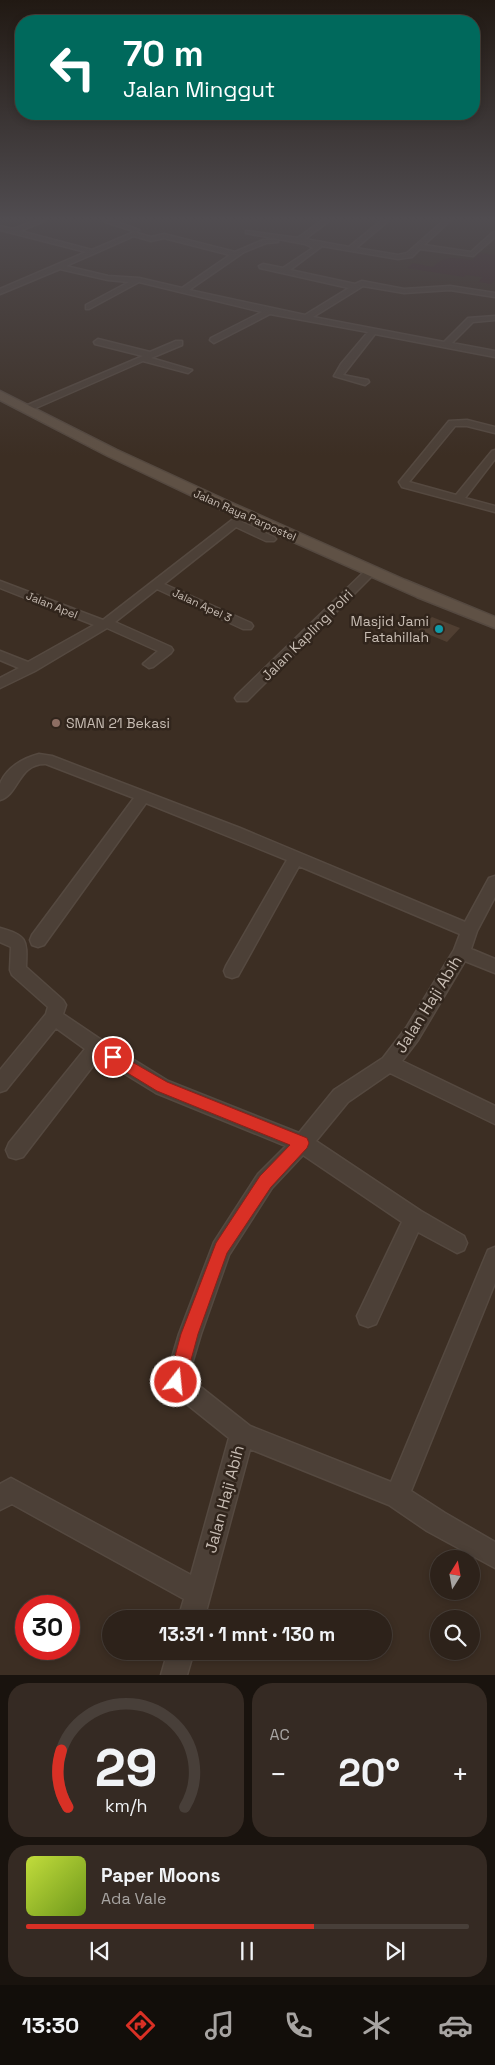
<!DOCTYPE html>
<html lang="id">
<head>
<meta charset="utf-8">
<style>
	:root { --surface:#2d221a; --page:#352a23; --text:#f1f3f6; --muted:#a7a4a2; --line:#483f39; --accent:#d93025 }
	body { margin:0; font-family:"Space Grotesk",sans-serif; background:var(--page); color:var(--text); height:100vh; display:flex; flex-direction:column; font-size:19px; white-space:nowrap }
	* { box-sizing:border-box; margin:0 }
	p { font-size:16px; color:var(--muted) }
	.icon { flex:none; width:28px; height:28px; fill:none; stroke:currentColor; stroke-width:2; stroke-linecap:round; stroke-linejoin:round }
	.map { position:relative; height:1675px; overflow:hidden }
	.side { display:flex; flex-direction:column; gap:8px; padding:8px; background:#19130e; flex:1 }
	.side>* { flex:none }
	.hud { position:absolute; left:15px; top:15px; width:465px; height:105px; border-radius:20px; box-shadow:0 2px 8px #0003,0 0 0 1px var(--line); background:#00695c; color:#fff; overflow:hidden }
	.needle { width:32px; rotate:11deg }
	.fabs { position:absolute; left:430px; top:1550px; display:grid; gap:10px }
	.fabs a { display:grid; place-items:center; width:50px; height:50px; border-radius:50%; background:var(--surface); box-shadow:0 2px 8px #0003,0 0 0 1px var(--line); font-size:25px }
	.speed { position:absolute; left:15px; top:1595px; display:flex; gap:10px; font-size:25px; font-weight:700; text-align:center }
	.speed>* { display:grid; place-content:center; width:65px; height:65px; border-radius:50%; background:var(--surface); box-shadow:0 2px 8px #0003,0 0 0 1px var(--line); line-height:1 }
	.speed .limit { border:8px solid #d22; background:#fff; color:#111 }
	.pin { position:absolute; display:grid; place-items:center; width:42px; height:42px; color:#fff; margin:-21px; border:2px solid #fff; border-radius:50%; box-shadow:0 1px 5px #0007 }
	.me { position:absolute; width:55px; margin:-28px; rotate:16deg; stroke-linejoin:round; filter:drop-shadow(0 0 4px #0008) }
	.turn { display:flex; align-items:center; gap:18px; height:105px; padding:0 25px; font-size:22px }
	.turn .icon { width:65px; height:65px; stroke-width:2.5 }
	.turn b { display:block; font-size:35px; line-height:42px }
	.big { font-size:38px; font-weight:600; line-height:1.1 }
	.side .card { flex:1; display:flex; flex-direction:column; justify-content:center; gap:8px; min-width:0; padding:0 18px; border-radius:20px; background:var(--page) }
	.side .dial { align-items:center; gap:0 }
	.dial svg { height:130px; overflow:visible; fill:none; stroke:var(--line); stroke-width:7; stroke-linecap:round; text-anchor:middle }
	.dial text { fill:var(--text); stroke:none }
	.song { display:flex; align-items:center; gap:15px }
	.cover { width:60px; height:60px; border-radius:8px; background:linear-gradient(135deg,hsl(70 70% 55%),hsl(80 70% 35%)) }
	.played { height:5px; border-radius:2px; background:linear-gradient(90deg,var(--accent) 65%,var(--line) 65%) }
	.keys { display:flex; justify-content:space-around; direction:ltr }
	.heat { display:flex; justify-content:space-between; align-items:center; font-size:28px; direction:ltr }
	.side .tiles { flex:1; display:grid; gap:8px; grid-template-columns:1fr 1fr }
	.card:last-child { grid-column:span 2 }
	.trip { position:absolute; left:102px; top:1610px; width:290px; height:50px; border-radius:25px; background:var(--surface); box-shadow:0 2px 8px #0003,0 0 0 1px var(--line); font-weight:600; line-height:50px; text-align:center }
	.dock { display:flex; height:80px; justify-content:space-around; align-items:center; background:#120e0a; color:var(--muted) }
	.dock .icon { width:35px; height:35px }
	.dock .active { color:var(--accent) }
	.dock b { font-size:22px; color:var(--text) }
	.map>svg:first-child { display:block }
</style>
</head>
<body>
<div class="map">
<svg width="495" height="1675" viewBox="0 0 495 1675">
	<rect width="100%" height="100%" fill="#3c2e23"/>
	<path fill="#3d2526" d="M480,253L495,255V280L491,284L479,282L482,277L466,275L464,277L407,268L413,263L433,267C443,255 457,258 472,260Z"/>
	<path fill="#503f32" d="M432,617L460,628L447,642L418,630Z"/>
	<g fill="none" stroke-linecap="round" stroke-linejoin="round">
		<defs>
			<path id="minor" d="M35,221H44L20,231L92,250L134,232L151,237L164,234L235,252L263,240H278V242L266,243L244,252L189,290L305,315L349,288L260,268L259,266L263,264L283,268L313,248L305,244L246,233V231L298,238L321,221H329L305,239L349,247L381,221H388L356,248L398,255L407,253L443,221H450L424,245L471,252L492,233L495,232V237L473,256L420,249L412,257L398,259L322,246L290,270L355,284L362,281L404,289L450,286L495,293V297L450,290L404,293L363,286L313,317L444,342L468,318L495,316V320L473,322L452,343L495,351V357L375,334L343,375L368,380L369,382L365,385L334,376L341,364L368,332L270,314L214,343L210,340L211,338L262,312L139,282L89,309H86V305L129,282L108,280L60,269L0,294V289L86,252L0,230V226L13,229ZM134,236L151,241L164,238L230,255L182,288L139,278L108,276L66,266Z
				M103,221H114L139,230L136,232Z
				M98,339L150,352L176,341H182V345L151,358L192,370L188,373L143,361L29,411H23V407L143,356L95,344L94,342Z
				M467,420L495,427V433L467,426H455L409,482L456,495L492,451L495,450V459L465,498L495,506V512L402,487L399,482L449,421Z
				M245,512L250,515L242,522L274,537L276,539L274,541H266L236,527L164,584L251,623L253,626L251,629H243L157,589L115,622L171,647L173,650L171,653L153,667L149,668L143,664L158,651L107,628L35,671L0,688V678L19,668L0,660V651L28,662L94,625L0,588V581L103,620L241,513Z
				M371,568L375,569L377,571L247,701H237L235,698L237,695L367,569Z
				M39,754L52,756L240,828L465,922L489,878L495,876V897L477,931L471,949L495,959V973L465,961L418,1040L402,1061L495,1106V1124L390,1073L348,1102L316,1141L421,1211L464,1236L467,1243L464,1250L457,1253L418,1232L376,1324L368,1327L360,1324L357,1316L402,1222L303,1155L272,1188L229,1255L201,1334L188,1377L250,1426L391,1482L488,1250L495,1247V1283L411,1491L445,1513L495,1542V1568L427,1531L389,1505L250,1449L204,1619H178L184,1599L12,1504L0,1510V1484L11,1478L191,1575L229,1438L168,1389L165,1381L179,1334L214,1242L258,1174L286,1146L156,1093L99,1058L23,1157L16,1159L9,1157L6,1150L9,1143L85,1049L56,1028L6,1090L0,1092V1070L46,1014L48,1007L12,975L10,970L11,947L0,942V928C28,936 27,940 26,967L63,1000L66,1005L63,1014L103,1041L168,1081L299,1133L334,1090L383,1058L406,1028L454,950L460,934L299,866L238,976L232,978L226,976L224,971L226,966L287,860L146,803L44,945L38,947L32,945L30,940L32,935L134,798L46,764C18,763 19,795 0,800C0,795 0,788 0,784C6,768 23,758 39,754Z
				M168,1651H194L187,1675H161Z"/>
			<path id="secondary" d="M0,391L117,450L232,503L405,580L495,617V628L417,597L222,510L108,456L0,400Z"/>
		</defs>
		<use href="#minor" stroke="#554940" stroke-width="3"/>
		<use href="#secondary" stroke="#554940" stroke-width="3"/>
		<use href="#minor" fill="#4c4037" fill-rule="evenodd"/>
		<use href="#secondary" fill="#5f5145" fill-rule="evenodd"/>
	</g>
	<linearGradient id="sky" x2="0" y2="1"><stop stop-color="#211913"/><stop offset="0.48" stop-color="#504c50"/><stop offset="1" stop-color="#504c50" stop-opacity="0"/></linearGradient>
	<rect width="495" height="456" fill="url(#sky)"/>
	<path fill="#d93025" stroke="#8d1f18" d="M113,1051L167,1082L307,1138L309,1143L307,1148L271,1187L227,1253L198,1334L185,1382L182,1387L176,1390L170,1387L168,1382L181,1334L216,1243L260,1176L290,1145L157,1091L108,1061L106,1057L108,1053Z"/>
	<circle fill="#0f9aa8" stroke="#31251c" stroke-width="2" cx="439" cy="629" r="5"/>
	<circle fill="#8d6e63" stroke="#31251c" stroke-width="2" cx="56" cy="723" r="5"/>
	<g text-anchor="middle" stroke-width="5" stroke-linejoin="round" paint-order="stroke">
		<g font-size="11" fill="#c7bcb3" stroke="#31251c">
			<text transform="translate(245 515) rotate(24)" y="4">Jalan Raya Parpostel</text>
			<text transform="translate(52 605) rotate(22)" y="4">Jalan Apel</text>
			<text transform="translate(202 605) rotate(25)" y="4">Jalan Apel 3</text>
		</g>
		<g font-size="14" fill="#c7bcb3" stroke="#31251c" text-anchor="end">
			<text x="429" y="626">Masjid Jami<tspan x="429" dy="16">Fatahillah</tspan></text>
			<text x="66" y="728" text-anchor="start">SMAN 21 Bekasi</text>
		</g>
		<g font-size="14" fill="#c7bcb3" stroke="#31251c">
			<text transform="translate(307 635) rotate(-45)" y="5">Jalan Kapling Polri</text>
		</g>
		<g font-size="16" fill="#c7bcb3" stroke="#31251c">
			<text transform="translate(428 1004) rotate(-58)" y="6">Jalan Haji Abih</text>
			<text transform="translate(224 1499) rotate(-75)" y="6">Jalan Haji Abih</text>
		</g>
	</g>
</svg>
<div class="fabs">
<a><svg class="needle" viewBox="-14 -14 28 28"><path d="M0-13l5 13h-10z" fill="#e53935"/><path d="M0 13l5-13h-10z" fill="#a7a4a2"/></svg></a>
<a><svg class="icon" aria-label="search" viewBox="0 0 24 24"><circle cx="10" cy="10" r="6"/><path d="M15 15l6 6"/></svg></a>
</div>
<div class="speed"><div class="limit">30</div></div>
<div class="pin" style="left:113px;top:1057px;background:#d93025"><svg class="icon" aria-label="arrive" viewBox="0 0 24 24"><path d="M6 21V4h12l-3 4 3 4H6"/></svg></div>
<svg class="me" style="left:176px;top:1382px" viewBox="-20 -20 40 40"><circle r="17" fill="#d93025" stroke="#fff" stroke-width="3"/><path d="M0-11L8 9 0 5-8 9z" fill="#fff"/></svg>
<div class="trip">13:31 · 1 mnt · 130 m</div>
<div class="hud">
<div class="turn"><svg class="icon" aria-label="left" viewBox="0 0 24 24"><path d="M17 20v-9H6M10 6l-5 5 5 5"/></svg><div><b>70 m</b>Jalan Minggut</div></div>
</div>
</div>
<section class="side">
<div class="tiles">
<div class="card dial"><svg viewBox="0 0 100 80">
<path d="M14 69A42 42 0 1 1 86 69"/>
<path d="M14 69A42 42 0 0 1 10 34" stroke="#d93025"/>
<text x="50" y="56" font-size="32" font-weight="700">29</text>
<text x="50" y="72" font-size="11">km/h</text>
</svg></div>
<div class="card"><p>AC</p>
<div class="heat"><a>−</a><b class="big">20°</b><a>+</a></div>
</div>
<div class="card">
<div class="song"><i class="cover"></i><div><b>Paper Moons</b><p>Ada Vale</p></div></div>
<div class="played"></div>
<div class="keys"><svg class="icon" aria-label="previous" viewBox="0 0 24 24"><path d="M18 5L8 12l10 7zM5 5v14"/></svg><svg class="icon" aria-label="pause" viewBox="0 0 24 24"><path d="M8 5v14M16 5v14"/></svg><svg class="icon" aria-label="next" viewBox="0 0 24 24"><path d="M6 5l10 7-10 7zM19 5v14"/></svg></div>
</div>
</div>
</section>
<nav class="dock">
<b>13:30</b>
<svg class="icon active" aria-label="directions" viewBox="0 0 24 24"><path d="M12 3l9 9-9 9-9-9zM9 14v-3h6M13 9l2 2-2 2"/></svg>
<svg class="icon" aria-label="music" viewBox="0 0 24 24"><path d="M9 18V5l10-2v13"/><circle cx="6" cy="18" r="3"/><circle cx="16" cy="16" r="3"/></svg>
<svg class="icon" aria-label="phone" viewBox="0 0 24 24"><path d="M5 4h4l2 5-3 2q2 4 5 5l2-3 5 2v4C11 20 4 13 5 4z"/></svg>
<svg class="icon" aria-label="climate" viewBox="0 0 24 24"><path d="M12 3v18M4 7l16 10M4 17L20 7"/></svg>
<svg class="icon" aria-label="car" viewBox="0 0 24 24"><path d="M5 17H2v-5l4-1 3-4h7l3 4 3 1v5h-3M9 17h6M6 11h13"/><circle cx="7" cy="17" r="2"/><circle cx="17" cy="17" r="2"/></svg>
</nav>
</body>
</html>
